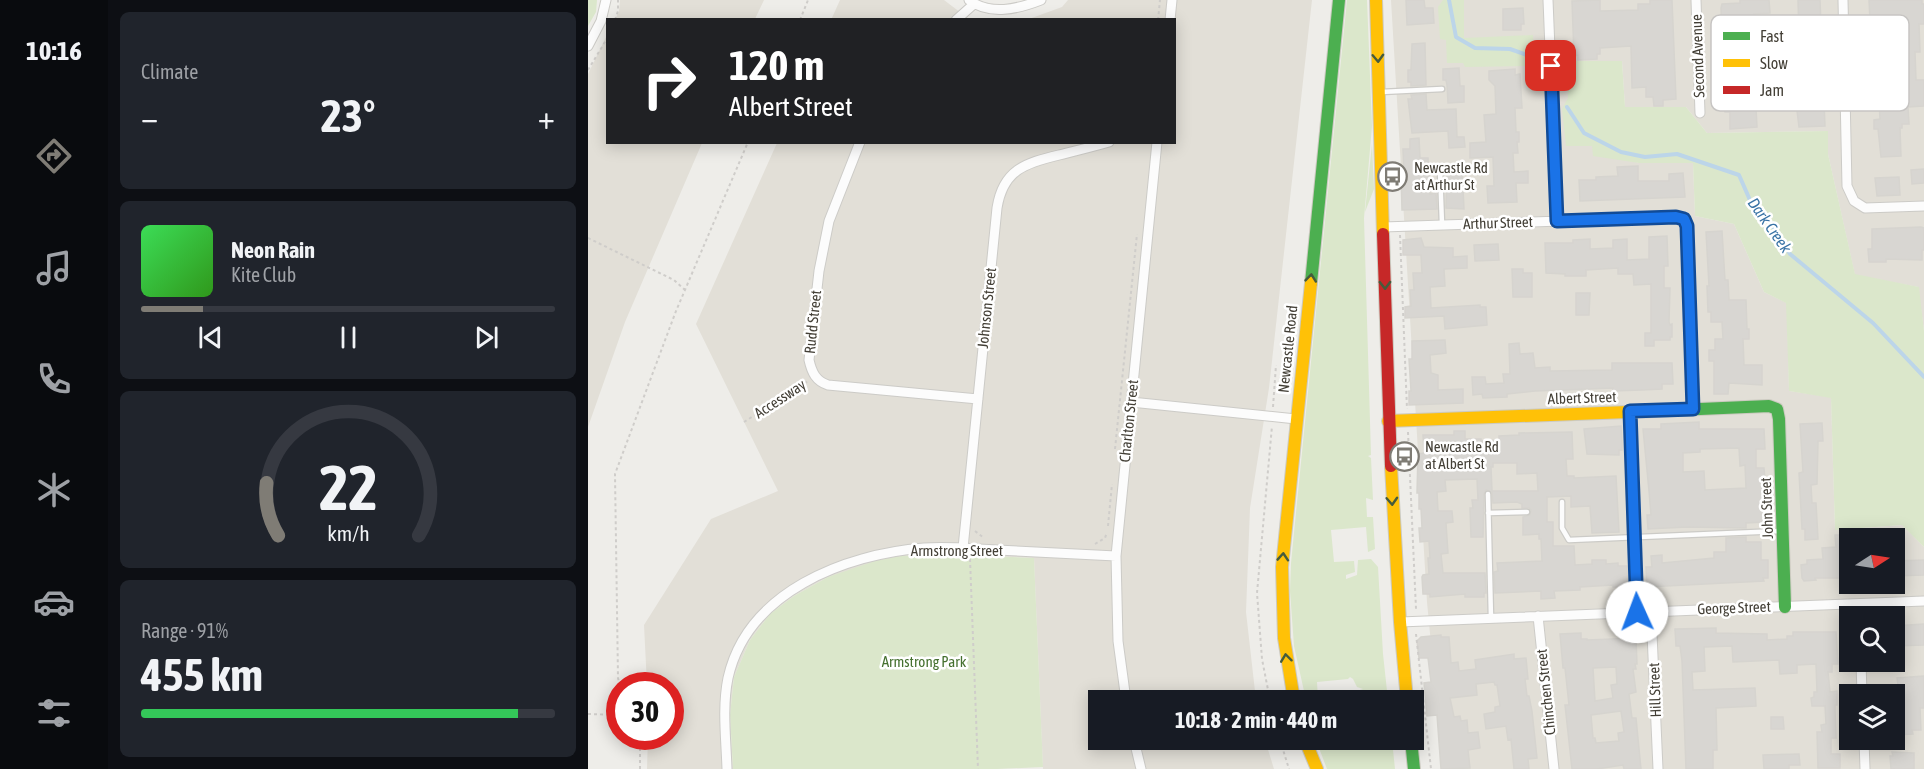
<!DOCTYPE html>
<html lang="en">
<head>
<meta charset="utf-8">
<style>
	:root { --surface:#171b24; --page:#20242c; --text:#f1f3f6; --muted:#9ea1a6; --line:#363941; --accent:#7f7c75 }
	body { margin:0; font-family:"Asap Condensed",sans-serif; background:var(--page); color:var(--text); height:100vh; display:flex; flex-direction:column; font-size:22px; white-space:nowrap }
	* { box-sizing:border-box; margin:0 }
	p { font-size:20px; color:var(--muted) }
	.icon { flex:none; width:33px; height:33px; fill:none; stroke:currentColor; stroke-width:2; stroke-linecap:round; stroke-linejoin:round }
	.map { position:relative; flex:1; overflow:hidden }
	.details { display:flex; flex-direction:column; gap:12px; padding:12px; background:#0d0f14; width:480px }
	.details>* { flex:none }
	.top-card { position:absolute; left:18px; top:18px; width:570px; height:126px; border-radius:0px; box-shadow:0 3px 15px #0003; background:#202124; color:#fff; overflow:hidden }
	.needle { width:39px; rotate:78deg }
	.tools { position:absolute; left:1251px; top:528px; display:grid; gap:12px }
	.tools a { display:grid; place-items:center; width:66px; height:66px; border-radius:0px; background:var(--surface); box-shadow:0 3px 15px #0003; font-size:30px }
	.speed { position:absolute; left:18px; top:672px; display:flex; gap:12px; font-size:30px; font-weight:700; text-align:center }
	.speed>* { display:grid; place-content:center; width:78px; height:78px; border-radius:50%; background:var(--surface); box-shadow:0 3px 15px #0003; line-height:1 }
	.speed .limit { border:9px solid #d22; background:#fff; color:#111 }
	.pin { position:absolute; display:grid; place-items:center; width:51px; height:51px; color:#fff; margin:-26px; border-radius:12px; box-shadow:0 3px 9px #0006 }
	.me { position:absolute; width:66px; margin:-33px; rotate:358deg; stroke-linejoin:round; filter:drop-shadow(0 0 4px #0008) }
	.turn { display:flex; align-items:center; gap:21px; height:126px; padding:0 24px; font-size:27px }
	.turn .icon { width:78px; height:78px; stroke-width:2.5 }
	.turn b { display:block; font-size:42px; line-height:51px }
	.big { font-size:45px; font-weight:700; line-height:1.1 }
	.details .card { flex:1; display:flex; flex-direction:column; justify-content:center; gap:9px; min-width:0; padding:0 21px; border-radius:9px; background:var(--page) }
	.details .dial { align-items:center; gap:0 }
	.dial svg { height:156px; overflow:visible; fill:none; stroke:var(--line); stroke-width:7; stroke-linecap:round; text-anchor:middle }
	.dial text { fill:var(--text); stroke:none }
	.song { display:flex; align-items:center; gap:18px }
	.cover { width:72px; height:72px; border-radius:9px; background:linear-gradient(135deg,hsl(130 70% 55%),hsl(110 70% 35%)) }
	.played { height:6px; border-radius:3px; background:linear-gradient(90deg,var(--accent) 15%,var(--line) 15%) }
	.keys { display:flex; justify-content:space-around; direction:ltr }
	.heat { display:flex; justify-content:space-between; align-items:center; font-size:33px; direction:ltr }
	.charge { height:9px; border-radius:4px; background:linear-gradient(90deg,#34c759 91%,var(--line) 0) }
	.trip { position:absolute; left:500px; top:690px; width:336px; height:60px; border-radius:0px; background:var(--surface); box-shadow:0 3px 15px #0003; font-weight:700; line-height:60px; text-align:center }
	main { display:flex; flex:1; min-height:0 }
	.tabs { display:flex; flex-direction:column; width:108px; justify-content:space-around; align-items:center; background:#090b0e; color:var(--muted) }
	.tabs .icon { width:42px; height:42px }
	.tabs .active { color:var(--accent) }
	.tabs b { font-size:27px; color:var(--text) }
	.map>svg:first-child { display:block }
</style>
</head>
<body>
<main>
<nav class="tabs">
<b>10:16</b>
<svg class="icon active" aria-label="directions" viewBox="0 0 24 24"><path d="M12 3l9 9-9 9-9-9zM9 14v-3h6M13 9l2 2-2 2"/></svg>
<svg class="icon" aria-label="music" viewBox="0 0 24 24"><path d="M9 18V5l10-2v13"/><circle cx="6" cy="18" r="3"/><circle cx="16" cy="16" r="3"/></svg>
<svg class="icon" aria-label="phone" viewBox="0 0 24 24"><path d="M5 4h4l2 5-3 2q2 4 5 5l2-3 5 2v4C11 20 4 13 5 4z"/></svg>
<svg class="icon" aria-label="climate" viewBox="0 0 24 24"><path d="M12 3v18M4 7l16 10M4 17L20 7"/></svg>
<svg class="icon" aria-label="car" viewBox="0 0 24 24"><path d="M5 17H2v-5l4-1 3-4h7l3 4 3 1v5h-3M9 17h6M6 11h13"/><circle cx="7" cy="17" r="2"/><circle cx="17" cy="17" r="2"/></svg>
<svg class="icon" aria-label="filters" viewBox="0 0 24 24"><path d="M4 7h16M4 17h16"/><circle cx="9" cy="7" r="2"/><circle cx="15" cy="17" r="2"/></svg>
</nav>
<section class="details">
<div class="card"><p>Climate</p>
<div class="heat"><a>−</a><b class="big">23°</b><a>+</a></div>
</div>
<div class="card">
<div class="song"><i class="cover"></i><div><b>Neon Rain</b><p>Kite Club</p></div></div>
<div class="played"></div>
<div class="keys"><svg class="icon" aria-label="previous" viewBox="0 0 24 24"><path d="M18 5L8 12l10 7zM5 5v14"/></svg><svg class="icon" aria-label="pause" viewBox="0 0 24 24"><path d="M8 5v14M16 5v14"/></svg><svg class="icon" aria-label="next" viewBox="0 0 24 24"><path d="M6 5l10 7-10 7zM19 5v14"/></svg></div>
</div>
<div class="card dial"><svg viewBox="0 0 100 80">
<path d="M14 69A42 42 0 1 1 86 69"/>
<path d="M14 69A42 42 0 0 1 8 42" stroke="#7f7c75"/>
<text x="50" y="56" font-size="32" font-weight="700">22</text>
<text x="50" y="72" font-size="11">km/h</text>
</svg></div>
<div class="card"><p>Range · 91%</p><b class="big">455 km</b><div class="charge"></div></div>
</section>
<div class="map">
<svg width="1336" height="769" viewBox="0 0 1336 769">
	<rect width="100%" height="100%" fill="#eeede9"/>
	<path fill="#e2dfd7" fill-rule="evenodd" d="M32,0H176L167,19H27L31,12Z
		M252,0H356L381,19L243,20Z
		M480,0H724L681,388L662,508L658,612L668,700H510V740H677L686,769H455L446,558L357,554L313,556L240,577L206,596L182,614L162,640L146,677L142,715L145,769H59L60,737L82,736V686L59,685L56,625L123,519L190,491L108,324L189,143L586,142V20L441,19L474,7Z
		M803,0H1336V331L1330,287L1267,275L1240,154V131L1119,133L1098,107H1037L1034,61L1004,146L1051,163H1105L1107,216L1146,224L1176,292L1199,303L1201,391L1243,397L1247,530L1315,525L1336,547V769H855L839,602ZM1262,538H1306V584H1262ZM1262,616H1306V662H1262ZM1262,694H1306V740H1262Z
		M19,35L20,142L114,143L37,322L0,427V74Z"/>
	<path fill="#dbe7cb" d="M0,0H9L8,12L0,26Z
		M759,0H779L784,126L776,218L783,455L780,456L783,458L785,500L778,498L779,517H785L787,549L780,552L778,527L743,530L746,562L766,561L767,572L758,575V579L769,575L770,560L783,559L790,567L795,654L800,700H782L781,698L762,700V693L775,689L769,687L765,679L762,677L760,679L729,682L730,700H718L706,646L702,591L703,563Z
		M855,0H876V38L945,35L946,66L877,67L875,63H859L858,40L852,39L850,7Z
		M978,61H1034L1037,107H1098L1119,133L1240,131V154L1267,274L1331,287L1336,331V547L1314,525L1247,530L1243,398L1201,391L1198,303L1176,292L1146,224L1107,216L1105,163H1051L1005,156L1004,146H978L974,109L980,98Z
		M784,144L786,189L777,212Z
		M357,554L446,558L455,767L409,769H145L142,715L146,677L162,640L182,614L206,596L240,577L287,561L313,556Z
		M728,740H804L807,769H739Z"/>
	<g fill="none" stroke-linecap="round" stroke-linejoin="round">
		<path stroke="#bcd5e9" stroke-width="4" d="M861,0L868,37L887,48L922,49L953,60
			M979,107L996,133L1033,152L1057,157L1089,154L1151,175L1165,207L1177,214L1202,254L1285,323L1336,377"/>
	</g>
	<path fill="#d8d6d2" stroke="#d6d4cf" stroke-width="1.5" fill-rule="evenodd" d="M818,0H836L837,8H845L846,23L819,25Z
		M1012,0V11L1050,10V4H1062V0H1084L1088,99L1075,100V106H1066L1065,97H1058V87L1044,88L1043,46L1012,48V54H1009V59L990,60V55L986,56L984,1Z
		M1152,0H1181L1182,13L1166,14V31L1181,30L1182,47H1177V56H1170L1171,77H1159L1160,97H1163L1164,108H1168L1169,127L1142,129V112H1137L1136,108L1133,8L1134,4L1152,3Z
		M1210,0H1232L1237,126L1211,127L1207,94L1209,73H1212V49H1208V36H1211Z
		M1281,0H1334V4H1336V24H1331L1332,52H1327L1328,80H1336V106L1320,107L1321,124H1314V128H1312L1313,156L1293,157L1290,129H1286V120L1292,119L1291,101H1288L1286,42H1283Z
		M935,8L936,24H933V30H915V9Z
		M837,43L838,85L823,86V82H820V70H823L824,44Z
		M871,68L872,86H876V102L860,103L859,85L858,80H855V69Z
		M927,69V75L932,74L934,108H927L928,132H931V142H929L930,153H925L926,172L940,171V183H928L929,202L900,203L899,186H906L905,157L882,158V143L898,142L896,115L908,114L907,86L901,80V71Z
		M838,94L839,110L868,109L869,137H876L877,147L861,148L860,131L824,133L820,99H824L823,95Z
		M831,138L832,158H840L842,194L848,193L849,209L814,210L813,173L816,172L815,149H822V139Z
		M1050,166V181H1081V174L1095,173L1097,197L992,201L991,180H1008V177L1030,176L1029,167Z
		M874,169L876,209L858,208L859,170Z
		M1336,169V183L1324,184L1323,170Z
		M1311,177L1312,195L1289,196L1287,178Z
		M1333,227L1336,228V250H1334V260L1298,259V262H1281L1280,249H1284V229Z
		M1134,231L1137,280H1140L1141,300H1158L1159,329H1161V339H1155L1156,365H1174V385L1141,383L1140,394H1126V361H1121V350H1127V339H1135L1134,322H1123V312H1120L1119,286H1121L1118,232Z
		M1079,236L1080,266H1076V288H1082L1081,322L1082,325L1084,324V337H1082V340H1066V346H1057V333H1063V284L1046,285L1045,274H1030V268L998,270V276H977V274L958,273L957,243H985V240L1002,239V249L1025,248V240L1039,239V260L1061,259V237Z
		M833,238L836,247L865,248V257L879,256V268L856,269L857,286L842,287L843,308L892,305V307H898L899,325L857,329L856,316L817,318V307L823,306L822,290H826L825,273H834L833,255H815V240Z
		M910,244L911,260L887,261L886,245Z
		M924,269H935V273H944V297H925Z
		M988,293H1002L1001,315H988Z
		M857,340L858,353L842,355L843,373L850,375V390L875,389V403L821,405V391H823L821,359H824V341Z
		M931,343L932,354L945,353L947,368L962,367V371L1024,370V363H1084L1085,384H1074V389L1054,390L1025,391V388L947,391L919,394V397L895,398L894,394L885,395L884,377H897L898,384L916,383L915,374H922L921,344Z
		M1111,422V429H1176L1177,449H1168V468H1176L1178,491L1174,492L1176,522L1158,523V528L1099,527L1060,529L1059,515H1063L1061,491L1055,429H1073V424ZM1151,448L1152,466L1157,465L1158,488L1117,490L1116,471L1095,472V453L1112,452V449Z
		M1234,423L1235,441H1230L1229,484L1223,485L1224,503H1228L1230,539L1217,540V529H1214L1211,473L1215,472L1212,424Z
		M1033,426L1034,444V450H1031V455L999,454L996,429Z
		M866,431H877V439H893V441L911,440V436L931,435V433L984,432L985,459H978L979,476H986V478L1028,476L1031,532L1004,533L1002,506L983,507V496L959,497V522H965V546H986L987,565L1004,564V560H1018V564L1030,563V566H1039L1040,587H1025V585L992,587V590L966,591L967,598L953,599V591L907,593L906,572L910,571L909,563L954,561L953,539H951V534L935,535V517L942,515L943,510L941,508H934V504L929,502L905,503L904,492L898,490L896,494L895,537H883L882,508H885L884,500H890L889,479L857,480L858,491L849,492L850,511H864L865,522L858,523L860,553L853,554L855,573H897L898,593H896V597H877V594L842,597V594H835L834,577L835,575L841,574L840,558H842L841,541L832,542L831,528H834L833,509H831V493H829L830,454L836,453L835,435H866ZM905,463H929V474L949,473L950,491H904L903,467H905Z
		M1247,535H1262V578H1227L1228,580L1216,581L1214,578L1213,565L1219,564V560L1235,559L1234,548L1248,547Z
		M1158,537V542H1173V560H1180V578H1175L1176,581L1059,587L1058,567H1064L1063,556L1074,555V563L1126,558V552H1138V538Z
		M1336,560V575L1306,576V561Z
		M1336,624V645L1306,646V626Z
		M1128,628V633L1179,634V640L1199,639V636H1205V632H1248L1250,664H1244V672H1240L1242,692L1249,691V705H1247V710L1248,738H1243V754H1252V768H1230L1229,732H1234L1233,725L1238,724L1237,706H1224L1223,698L1226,697V692H1229L1228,664L1209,665V673L1192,674L1191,660L1145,662L1144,646L1116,647L1117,671L1104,672L1105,690L1167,688L1168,706L1128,708L1129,750H1125V769H1098L1094,661L1092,646H1088L1087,629Z
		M993,633V639H999V640L1048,638L1049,664H1047L1048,669H1045L1048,692L1041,694L1044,718H1048L1053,769H1036L1035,765L1009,769H984L977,705H981L977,668H975L972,634ZM1028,667L1029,684L1023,685L1025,698L1007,701L1005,668ZM1033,711L1036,732L1030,733L1031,741L1008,743L1007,738H1005L1003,715Z
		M853,635V637H861L863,663L870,662L871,671L888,669L887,660L926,654V659L938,658L940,679H937L939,696H941L944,711L949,758L940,759L941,769H926L923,739L920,740L918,726L898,729L896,714L907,712V707L912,706L909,685H907L906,682L888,684L889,695L862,698L866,717L872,716L873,721L879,720L880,733L890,732L892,748L880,750L882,768L853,769L849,715L839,716L836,683L843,682L840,658H831L829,641L833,637Z
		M1336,676V708H1332L1333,730H1324L1325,734L1306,735V694H1301V685H1310L1309,678Z
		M1183,717H1195L1196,729H1183Z
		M1304,752L1326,753V769H1303L1302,756H1305Z
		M1211,754L1212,765H1201V769H1176L1175,755Z"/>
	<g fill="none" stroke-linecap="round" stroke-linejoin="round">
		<defs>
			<path id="lane" d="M793,92L854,89
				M852,171L854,224
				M900,494L903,618
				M974,502V528L981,540L1194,531
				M900,513L939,512"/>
			<path id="street" d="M381,0C402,16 430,9 453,0
				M960,0L969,221
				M1108,0L1112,113
				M1255,0L1259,186L1266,201L1277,208L1336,206
				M368,20L386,4
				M582,20L584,0
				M0,46L13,21L18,0
				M272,142L241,221L231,271L221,360C224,373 228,381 240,385L390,399
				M795,227L1093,217L1099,226L1105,409
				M543,402L708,419
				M1042,411L1049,612
				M375,548L409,208C415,170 437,163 471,155C487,151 504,147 521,142
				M1270,604L1271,616
				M1063,611L1070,769
				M950,616L966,769
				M812,622L1336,601
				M1273,662L1274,694
				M538,700L530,641L528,556L569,142
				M546,740L553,769
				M1276,740L1277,769
				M139,769C138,739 134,707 140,678C159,592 257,554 336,548C361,546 385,549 409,550C449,552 489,554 528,556"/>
			<path id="fast" d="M723,283L751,0
				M1066,411L1181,406L1189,409L1191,419L1197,607
				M823,740L826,769"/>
			<path id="slow" d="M788,0L795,234
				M800,421L1066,411
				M803,466L812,622L819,700
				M706,700L696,638L694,567L723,283
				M717,740L729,769"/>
			<path id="jam" d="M795,234L803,466"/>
		</defs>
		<use href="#lane" stroke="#cccbc7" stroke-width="7"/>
		<use href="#street" stroke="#cccbc7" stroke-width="11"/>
		<use href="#fast" stroke="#cccac0" stroke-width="14"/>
		<use href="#slow" stroke="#cccac0" stroke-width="14"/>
		<use href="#jam" stroke="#cccac0" stroke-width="14"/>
		<path stroke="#cfcdca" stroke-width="2" stroke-dasharray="3 3" stroke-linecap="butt" d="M27,20L30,11V0
			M212,20L220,0
			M570,20L572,0
			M0,70L20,37
			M812,235L819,409
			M0,238L86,280L97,290
			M685,407L688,365
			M156,422L220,381
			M820,432L828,609
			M527,449L549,234
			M520,526L524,484
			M387,531L396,538
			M507,544L517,538L519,532
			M382,559L390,769
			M828,634L843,769
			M32,686L30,678L27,474L88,311L160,142
			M682,700L674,659L669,593L684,426
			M0,714L32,715
			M692,740L701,769
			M52,769V736"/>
		<use href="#lane" stroke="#fcfcfc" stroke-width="4.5"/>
		<use href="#street" stroke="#fcfcfc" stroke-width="9"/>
		<use href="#fast" stroke="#4caf50" stroke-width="12"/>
		<use href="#slow" stroke="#ffc107" stroke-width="12"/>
		<use href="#jam" stroke="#c62828" stroke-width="12"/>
	</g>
	<defs><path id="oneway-chevron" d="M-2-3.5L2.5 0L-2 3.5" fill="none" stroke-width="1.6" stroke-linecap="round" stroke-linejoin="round" transform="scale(1.5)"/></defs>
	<g stroke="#455b3c">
		<use href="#oneway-chevron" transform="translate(790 58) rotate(88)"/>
		<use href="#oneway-chevron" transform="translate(723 278) rotate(-84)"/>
		<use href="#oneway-chevron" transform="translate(797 285) rotate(89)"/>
		<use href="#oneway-chevron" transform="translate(804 501) rotate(87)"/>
		<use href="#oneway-chevron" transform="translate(695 557) rotate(-86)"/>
		<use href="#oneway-chevron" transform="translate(698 658) rotate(-97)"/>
	</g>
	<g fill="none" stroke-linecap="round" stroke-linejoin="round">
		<defs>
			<path id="route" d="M963,66L969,221L1088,217L1096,219L1099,226L1105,409L1042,411L1049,612"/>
		</defs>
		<use href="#route" stroke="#114b97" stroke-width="15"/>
		<use href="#route" stroke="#1a73e8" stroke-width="10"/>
	</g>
	<defs>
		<symbol id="bus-ring" viewBox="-11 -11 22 22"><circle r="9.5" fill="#fff" stroke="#7f7c75" stroke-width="1.5"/><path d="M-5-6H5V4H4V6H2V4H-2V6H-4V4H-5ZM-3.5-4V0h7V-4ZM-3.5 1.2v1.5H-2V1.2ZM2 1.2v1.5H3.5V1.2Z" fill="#7f7c75"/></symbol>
	</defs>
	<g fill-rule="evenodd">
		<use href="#bus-ring" x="788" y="160" width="33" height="33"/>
		<use href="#bus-ring" x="800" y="440" width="33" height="33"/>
	</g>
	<g text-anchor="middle" stroke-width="5" stroke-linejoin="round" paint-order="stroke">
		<g font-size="15" fill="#433f36" stroke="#fff">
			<text transform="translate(1110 56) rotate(-92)" y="5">Second Avenue</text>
			<text transform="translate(910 223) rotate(-2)" y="5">Arthur Street</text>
			<text transform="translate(399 308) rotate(-84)" y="5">Johnson Street</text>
			<text transform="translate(225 322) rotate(-84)" y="5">Rudd Street</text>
			<text transform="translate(700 349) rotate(-84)" y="5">Newcastle Road</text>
			<text transform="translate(994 398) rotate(-2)" y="5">Albert Street</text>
			<text transform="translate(192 399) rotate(-33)" y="5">Accessway</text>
			<text transform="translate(541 421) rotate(-84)" y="5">Charlton Street</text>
			<text transform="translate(1179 508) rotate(-92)" y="5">John Street</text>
			<text x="369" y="556">Armstrong Street</text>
			<text transform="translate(1146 608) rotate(-2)" y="5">George Street</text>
			<text transform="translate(1067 690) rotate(-92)" y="5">Hill Street</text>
			<text transform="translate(958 692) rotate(-96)" y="5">Chinchen Street</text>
		</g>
		<g font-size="15" fill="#433f36" stroke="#fff" text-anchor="start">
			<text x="826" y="173">Newcastle Rd<tspan x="826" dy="17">at Arthur St</tspan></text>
			<text x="837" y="452">Newcastle Rd<tspan x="837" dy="17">at Albert St</tspan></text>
		</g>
		<g font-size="15" fill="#45702f" stroke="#fff">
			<text x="336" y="667">Armstrong Park</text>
		</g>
		<g font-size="16" font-style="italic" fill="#3973a5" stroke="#fff">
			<text transform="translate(1182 225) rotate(55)" y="6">Dark Creek</text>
		</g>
	</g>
	<rect x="1123" y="15" width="198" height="96" rx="9" fill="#fff" stroke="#c7c5c3" stroke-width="1.5"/>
	<rect x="1135" y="32" width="27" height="8" fill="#4caf50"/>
	<rect x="1135" y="59" width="27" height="8" fill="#ffc107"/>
	<rect x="1135" y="86" width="27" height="8" fill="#c62828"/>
	<g font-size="16" fill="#433f36">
		<text x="1172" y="42">Fast</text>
		<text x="1172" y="69">Slow</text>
		<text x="1172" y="96">Jam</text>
	</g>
</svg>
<div class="tools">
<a><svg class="needle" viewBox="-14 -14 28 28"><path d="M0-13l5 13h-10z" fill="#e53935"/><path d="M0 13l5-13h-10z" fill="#9ea1a6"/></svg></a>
<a><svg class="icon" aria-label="search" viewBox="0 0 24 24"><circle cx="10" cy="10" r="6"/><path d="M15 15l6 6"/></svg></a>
<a><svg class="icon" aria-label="layers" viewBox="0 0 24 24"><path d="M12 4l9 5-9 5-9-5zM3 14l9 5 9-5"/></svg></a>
</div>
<div class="speed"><div class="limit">30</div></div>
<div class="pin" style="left:963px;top:66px;background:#d93025"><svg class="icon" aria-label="arrive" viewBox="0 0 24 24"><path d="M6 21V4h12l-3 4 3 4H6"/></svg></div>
<svg class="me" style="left:1049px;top:612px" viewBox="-20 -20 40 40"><circle r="19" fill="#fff"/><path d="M0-13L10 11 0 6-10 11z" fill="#1a73e8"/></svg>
<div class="trip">10:18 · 2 min · 440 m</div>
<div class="top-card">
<div class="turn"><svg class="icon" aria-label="right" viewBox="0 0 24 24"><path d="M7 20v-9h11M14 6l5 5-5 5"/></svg><div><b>120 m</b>Albert Street</div></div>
</div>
</div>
</main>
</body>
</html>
